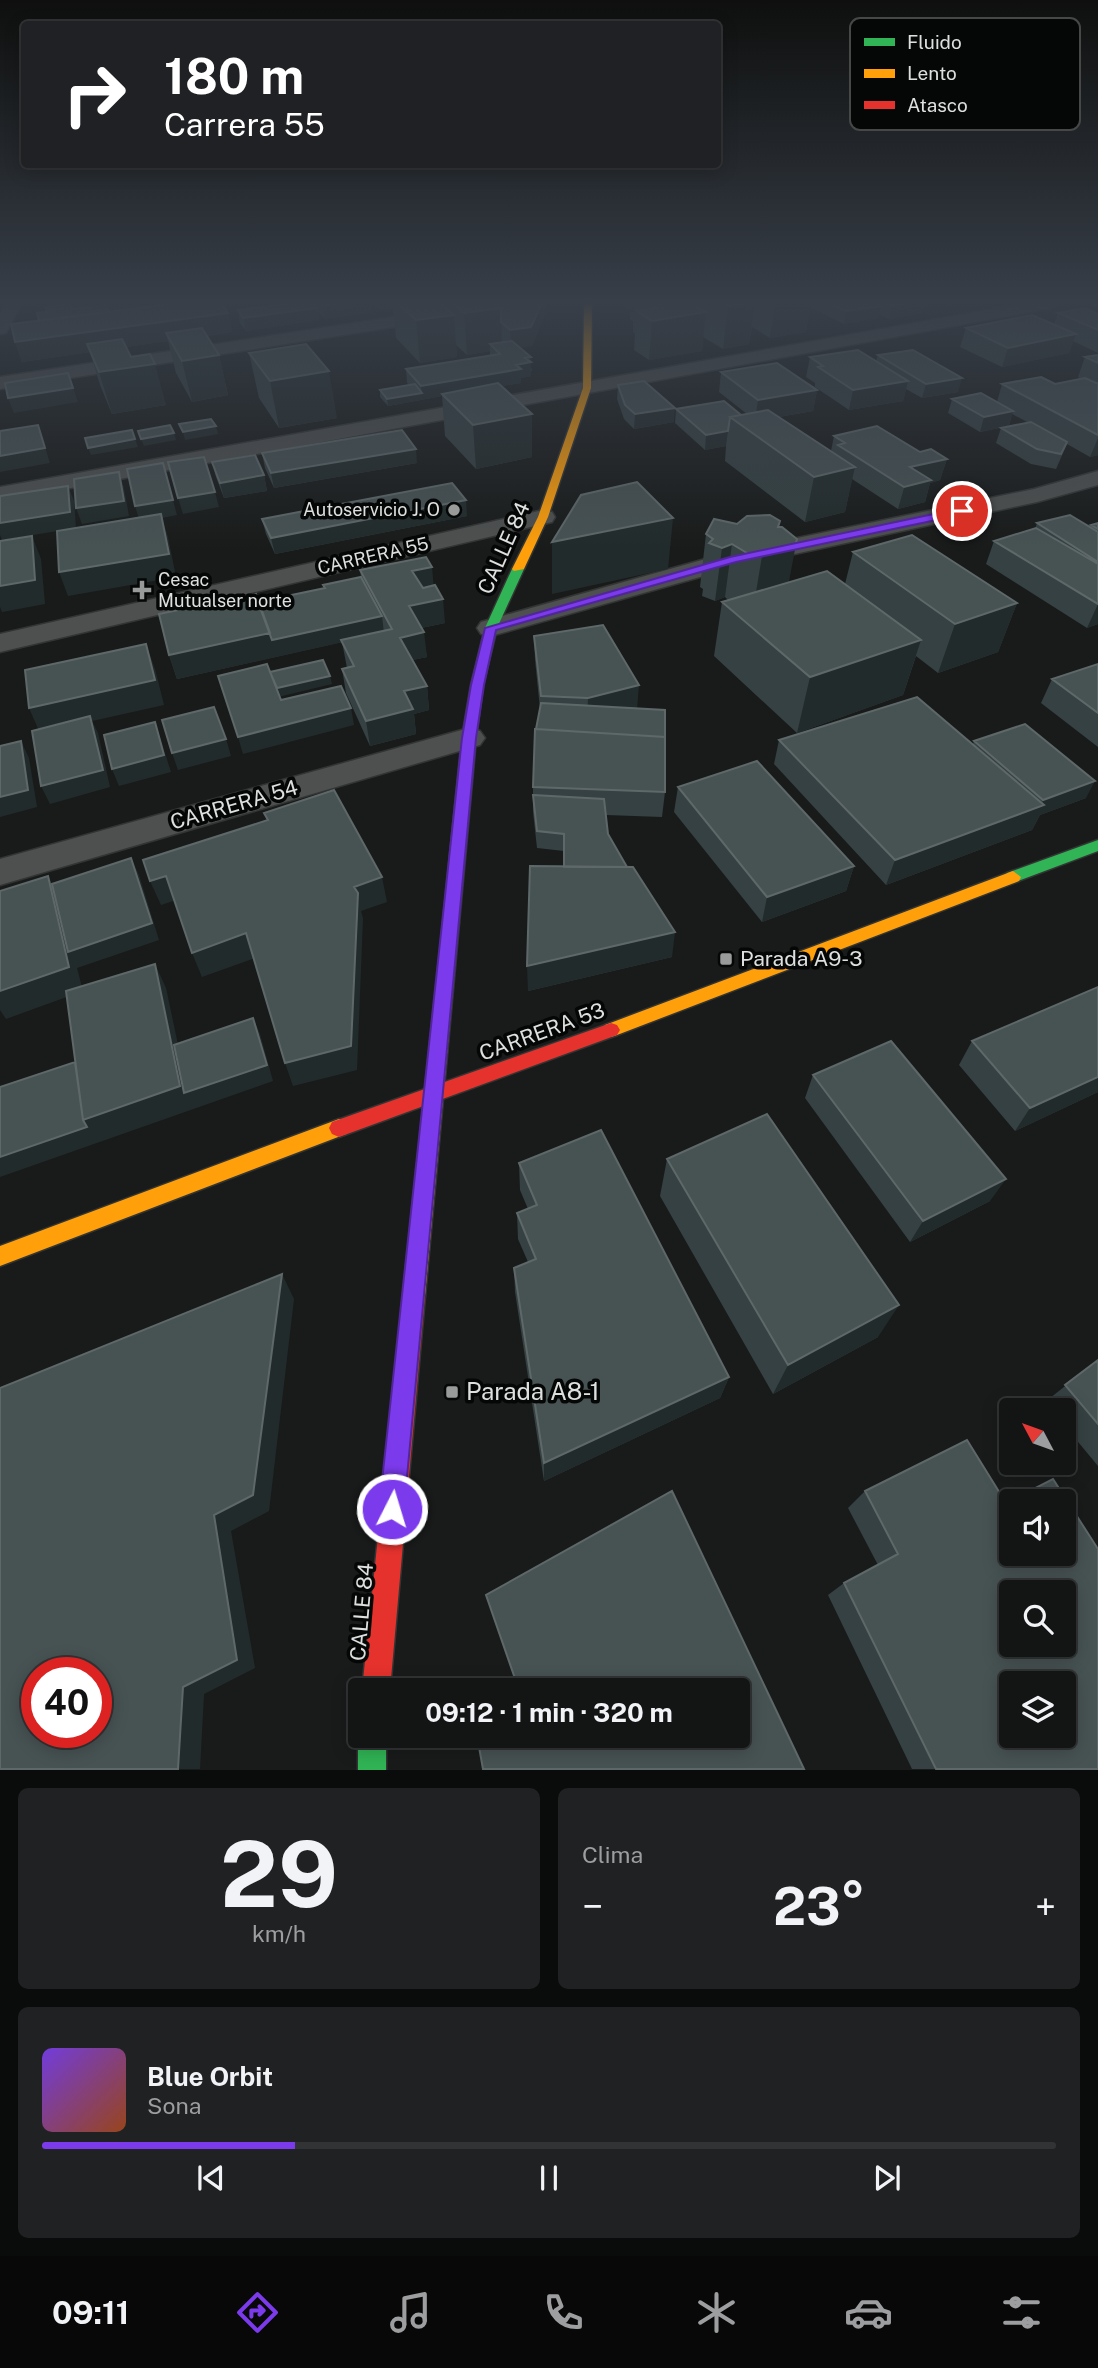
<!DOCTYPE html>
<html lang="es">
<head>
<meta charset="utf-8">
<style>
	:root { --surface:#131414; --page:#202122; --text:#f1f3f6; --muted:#9d9ea0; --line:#323334; --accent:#7c3aed }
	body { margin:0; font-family:"Public Sans",sans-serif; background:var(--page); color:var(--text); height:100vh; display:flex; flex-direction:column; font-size:26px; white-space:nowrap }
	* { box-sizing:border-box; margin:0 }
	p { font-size:23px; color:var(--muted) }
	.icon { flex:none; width:38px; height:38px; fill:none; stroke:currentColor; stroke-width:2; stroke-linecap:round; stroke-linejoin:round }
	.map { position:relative; height:1770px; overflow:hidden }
	.details { display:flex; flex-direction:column; gap:18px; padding:18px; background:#0a0b0b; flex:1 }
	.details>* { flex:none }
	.banner { position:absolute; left:21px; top:21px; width:700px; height:147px; border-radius:7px; box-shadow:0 4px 18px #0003,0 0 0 2px var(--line); background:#202124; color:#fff; overflow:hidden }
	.needle { width:46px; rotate:311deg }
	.tools { position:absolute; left:999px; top:1398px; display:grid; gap:14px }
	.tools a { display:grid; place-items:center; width:77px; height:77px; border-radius:7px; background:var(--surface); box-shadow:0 4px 18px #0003,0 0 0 2px var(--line); font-size:35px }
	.speed { position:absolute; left:21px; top:1657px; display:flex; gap:14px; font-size:35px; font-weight:700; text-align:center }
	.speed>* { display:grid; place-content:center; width:91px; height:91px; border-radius:50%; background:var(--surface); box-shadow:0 4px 18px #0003,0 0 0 2px var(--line); line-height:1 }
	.speed .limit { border:10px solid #d22; background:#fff; color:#111 }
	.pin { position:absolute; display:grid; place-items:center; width:60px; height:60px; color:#fff; margin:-30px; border:4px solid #fff; border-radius:50%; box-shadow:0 2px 7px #0007 }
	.me { position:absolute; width:77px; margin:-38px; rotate:5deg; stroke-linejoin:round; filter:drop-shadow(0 0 5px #0008) }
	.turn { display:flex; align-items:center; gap:24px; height:147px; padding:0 28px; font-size:32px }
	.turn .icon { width:91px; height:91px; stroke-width:2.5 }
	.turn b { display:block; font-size:49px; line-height:60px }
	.big { font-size:52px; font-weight:700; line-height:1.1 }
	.details .widget { flex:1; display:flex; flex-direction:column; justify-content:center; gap:10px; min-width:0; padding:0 24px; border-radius:10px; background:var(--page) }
	.details .dial { align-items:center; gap:0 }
	.dial b { font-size:91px; line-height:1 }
	.song { display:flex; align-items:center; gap:21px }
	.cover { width:84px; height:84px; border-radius:10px; background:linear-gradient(135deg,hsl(260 70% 55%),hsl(20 70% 35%)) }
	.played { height:7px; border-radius:4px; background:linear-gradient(90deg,var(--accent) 25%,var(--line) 25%) }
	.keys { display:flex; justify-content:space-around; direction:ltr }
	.heat { display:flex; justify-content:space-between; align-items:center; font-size:38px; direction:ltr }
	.details .tiles { flex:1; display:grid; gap:18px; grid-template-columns:1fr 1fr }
	.widget:last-child { grid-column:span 2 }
	.trip { position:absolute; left:348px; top:1678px; width:402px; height:70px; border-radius:7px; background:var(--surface); box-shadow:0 4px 18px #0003,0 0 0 2px var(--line); font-weight:700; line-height:70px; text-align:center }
	.menu { display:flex; height:112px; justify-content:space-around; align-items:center; background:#080808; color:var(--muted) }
	.menu .icon { width:49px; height:49px }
	.menu .current { color:var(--accent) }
	.menu b { font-size:32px; color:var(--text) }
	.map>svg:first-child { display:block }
</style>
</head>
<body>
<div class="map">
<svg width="1098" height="1770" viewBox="0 0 1098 1770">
	<rect width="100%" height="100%" fill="#191b1a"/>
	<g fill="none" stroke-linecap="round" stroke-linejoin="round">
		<defs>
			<path id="street" d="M6,303H22L6,333L0,334V313Z
				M485,303H523L515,308L0,389V377Z
				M1026,303H1060L1052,308L0,501V487Z
				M1098,471V485L1037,502L739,566L491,636L481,634L477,628L481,622L734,551L1034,489Z
				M543,510L552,512L555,517L552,522L0,652V634Z
				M469,728L480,731L485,738L480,745L0,885V859Z"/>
			<path id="fast" d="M518,566L524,569L497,628L483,685L476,738L459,923L457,927H445L443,923L462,738L471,685L485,628L512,569Z
				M1098,840V851L1013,883L1005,877L1007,873Z
				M360,1730V1736H386V1770H358V1736Z"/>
			<path id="slow" d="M584,303H592L591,388L548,517L524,569L514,571L512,569L538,517L583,388Z
				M1013,871L1021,877L1019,881L617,1035L611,1037L605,1035L602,1030L605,1025Z
				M451,917L457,919L459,923L425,1296L422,1304L414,1307L406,1304L403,1296L443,923L445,919Z
				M339,1119L346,1122L349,1128L346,1134L0,1266V1246Z"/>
			<path id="jam" d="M1089,303H1098V307Z
				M611,1023L617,1025L620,1030L617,1035L339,1137L332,1134L329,1128L332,1122Z
				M414,1285L422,1288L425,1296L390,1690H362L403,1296L406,1288Z"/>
		</defs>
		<use href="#street" stroke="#333534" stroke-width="3"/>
		<use href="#fast" stroke="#333534" stroke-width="3"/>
		<use href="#slow" stroke="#333534" stroke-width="3"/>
		<use href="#jam" stroke="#333534" stroke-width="3"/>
		<use href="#street" fill="#4e504f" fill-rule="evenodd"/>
		<use href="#fast" fill="#30b455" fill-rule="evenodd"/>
		<use href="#slow" fill="#ff9f0a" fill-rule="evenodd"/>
		<use href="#jam" fill="#e5322d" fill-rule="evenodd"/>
	</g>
	<path fill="#354142" d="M168,303H221L228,313L232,332L207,336L219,355L228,395L192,402L176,373L168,341L126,347L131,357L166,405L112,414L100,385L90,352L22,362L15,342L47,312L143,306L108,311L109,312L168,305Z
		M286,303H371L372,312L325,319L318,311L319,320L246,331L240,323L238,310Z
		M373,303H547V309L532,346L520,347L532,370L531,371V376L521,378V383L501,386L532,414V457L476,469L445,436L442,396L388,406L380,397V390L410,385L407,383L406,369L490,355V351L467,355L456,345L457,357L420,363L396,338L393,309L380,310Z
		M622,303H926L923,313L889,319L879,314L878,318L844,324L810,307L806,332L770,338L752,327L749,344L723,349L703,337L702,351L649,360L634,350L635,334L633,332V321L630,319V312H634V310L631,311L622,304Z
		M1058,313L1098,314V353L1073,341L1069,353L1002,367L960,347L966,328L1054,324Z
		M249,353L337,418L279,428L259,398Z
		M878,355L958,392L922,398L906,389L903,401L849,410L815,387V383L806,377L810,357L876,361Z
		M1098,355V455L1090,457L1067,444L1056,469L1031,464L996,443L1001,428L1029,423L1012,414L1009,426L980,432L948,413L952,399L997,402L1002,384H1055L1082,379L1078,377L1085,357Z
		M721,372L817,390L813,411L779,417L831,451L834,436L920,452L947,459L940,480L930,483L925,502L898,509L852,479L845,512L805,522L725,461L726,446L705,450L675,423L676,409L741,415L747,414L719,392Z
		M618,385L674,422L634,429L624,419L617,399Z
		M262,453L417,463L274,488L265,468Z
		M212,462L264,475L267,491L224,498L216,477Z
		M467,516L275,554L266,534L262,519Z
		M1037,523L1090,527L1091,525L1098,523V624L1087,628L986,564L994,541L1035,529Z
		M737,524L779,527L789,582L845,584L853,552L1017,603L998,652L938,673L916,656L903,695L797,733L714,656L722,602L728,600L725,597L715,601L702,596L703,589L700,587L706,534Z
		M360,570L433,586L445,623L421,628L427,657L412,660L427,686L429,710L414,714L416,734L370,746L346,693L342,669L347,668L342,642L177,679L169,655L258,602L324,588L323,585L361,577Z
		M534,636L637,709L665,737V792L662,817L606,815L608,834L672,957L528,991L564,867V851L537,848L533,812V787L536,729L540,709L535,660Z
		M1098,664V747L1041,703L1052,679Z
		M779,740L973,744L974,741L1086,798L1040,815L1032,830L886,885L774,764Z
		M678,787L854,866L846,891L762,922L674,812Z
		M972,1041L1098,1092L1015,1131L959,1065Z
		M813,1075L990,1201L910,1242L805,1098Z
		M667,1159L878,1337L773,1394L660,1196Z
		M519,1163L729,1377L720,1398L544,1481L515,1292L514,1268L528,1262L518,1239L517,1213L528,1209L520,1190Z
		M1098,1360V1466L1064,1425V1410H1052L1045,1402Z
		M865,1491L1098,1769H912L828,1595L844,1583L878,1565L848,1508Z"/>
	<path fill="#222b2b" d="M72,303H142L143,306L68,316L64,304Z
		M346,303H371L372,312L325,319L323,306Z
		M392,303L393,309L380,310L379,304Z
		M542,303H547V309L532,346L511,349L510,330Z
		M631,303H634V310L631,311Z
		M750,303H755L749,344L723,349L728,306Z
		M775,303H811L806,332L770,338Z
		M912,303H926L923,313L889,319L892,306Z
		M947,303H962L946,306Z
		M881,306L878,318L844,324L846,311Z
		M317,308L319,320L246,331L243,318Z
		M501,308L502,349L490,344V351L467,355L464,313Z
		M706,312L702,351L649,360L652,321Z
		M228,313L232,332L170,341L166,333L168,341L91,352L87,344L90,352L22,362L15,342Z
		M454,315L457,357L420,363L416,320Z
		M1076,334L1069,353L1002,367L1008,348Z
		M219,355L228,395L192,402L182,361Z
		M531,357V376L521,378V383L444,396L442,394V396L388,406L387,399L422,393L421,386L516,365L525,358Z
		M155,364L166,405L112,414L99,372Z
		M329,371L337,418L279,428L270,381Z
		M962,378L958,392L922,398L926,384Z
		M908,381L903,401L849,410L853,390Z
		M73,388L78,402L14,413L8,398Z
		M817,390L813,411L755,421L758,400Z
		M675,408L674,422L634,429L635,414Z
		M1013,411L1009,426L980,432L984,417Z
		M532,414V457L476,469L473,425Z
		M38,425L50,463L0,472V456Z
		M216,426L218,434L185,440L183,432Z
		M728,431L726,446L705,450L706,435Z
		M174,433L176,440L144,446L141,439Z
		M1098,438V455L1090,457Z
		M135,439L138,447L91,455L88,448Z
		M416,449L417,463L274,488L271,473Z
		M947,459L940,480L930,483L925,502L898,509L910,467Z
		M163,463L177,515L162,518L168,537L176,577L68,596L59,572L140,522L135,506Z
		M855,467L845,512L805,522L814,477Z
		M119,472L124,488L129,516L82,524L76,508Z
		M264,475L267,491L224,498L220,483Z
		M68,486L74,501L76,528L2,540L0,535V523Z
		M215,492L219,507L183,514L178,498Z
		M466,500L467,516L275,554L271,538Z
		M673,518L668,569L552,594V542Z
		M780,521L774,552L797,539L787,592L753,610L762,556Z
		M32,536L41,559L45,604L2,612L0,607V586Z
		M732,544L725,597L715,601L722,548Z
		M432,567L434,590L415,594L412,571Z
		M443,599L445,623L412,630L409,606Z
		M1017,603L998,652L938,673L955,624Z
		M1098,604V624L1087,628Z
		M382,616L384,633L177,679L169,655L270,633Z
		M424,632L427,657L404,662L400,638Z
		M921,640L903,695L797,733L810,677Z
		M146,644L155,669L164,705L92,721L98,733L110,787L50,804L41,786L40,733L29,708Z
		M330,676L332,684L278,697L275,689Z
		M639,685L637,709L587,723L588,698Z
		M427,686L429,710L414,714L416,734L370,746L366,721L404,691Z
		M351,708L354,725L243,754L238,737Z
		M155,722L171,772L119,786L112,769Z
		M226,739L231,756L178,770L172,753Z
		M21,741L29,758L37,807L0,817V797Z
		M1095,781L1086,798L1040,815L1032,830L886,885L895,860L1040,807L1043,800Z
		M131,858L139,875L159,940L77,968L83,991L6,1019L0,1010V991L48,876L61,901Z
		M854,866L846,891L762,922L767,897Z
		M166,876L176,900L161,905L150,881Z
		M382,877L387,902L361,911L363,918L357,1070L293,1086L285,1063L354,887Z
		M675,932L672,957L528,991L527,966Z
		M246,933L255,958L202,977L192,953Z
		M155,964L166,988L188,1092L253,1018L260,1034L273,1081L0,1177V1083L5,1155L83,1120Z
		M1098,1077V1092L1015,1131L1030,1108Z
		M1006,1179L990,1201L910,1242L923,1221Z
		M282,1274L294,1299L269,1511L231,1531L255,1668L204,1694L200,1769H178L183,1687L214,1515Z
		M899,1305L878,1337L773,1394L788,1365Z
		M729,1377L720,1398L544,1481V1463Z"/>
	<path fill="#475253" stroke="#5e6869" stroke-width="2" fill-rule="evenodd" d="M168,303H221L228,313L15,342L11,324L169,304Z
		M291,303H313L317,308L243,318L238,310Z
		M320,303H346L323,306Z
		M397,303H440L454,315L416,320Z
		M452,303H495L501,308L464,313Z
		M495,303H542L531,327L510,330L501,322V308Z
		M648,303H690L706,312L652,321L637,311L656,308Z
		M722,303H750L728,306Z
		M829,303H874L881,306L846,311Z
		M885,303H912L892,306Z
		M70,304L72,309L106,305L109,312L39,321L37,313L47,312L45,307Z
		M1085,308L1098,314V330L1058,313Z
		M1032,315L1076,334L1008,348L966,328Z
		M202,328L219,355L182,361L166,333Z
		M122,339L131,357L150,354L155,364L99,372L87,344Z
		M512,341L531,357L525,358L531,362L516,365L521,369L421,386L406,369L500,354L490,344Z
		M306,344L329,371L270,381L249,353Z
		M858,350L908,381L853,390L818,367L823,366L810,357Z
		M913,350L962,378L926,384L878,355Z
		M1098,355V363L1085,357Z
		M777,363L817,390L758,400L721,372Z
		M68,373L73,388L8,398L5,383Z
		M1041,377L1055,384L1085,378L1096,383H1098V435L1002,384Z
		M644,381L675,408L635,414L625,405L618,385Z
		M498,383L532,414L473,425L442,394Z
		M415,384L422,393L387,399L380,390Z
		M981,393L1013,411L984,417L952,399Z
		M724,401L741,415L730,417L728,431L706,435L676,409Z
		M768,410L855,467L814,477L730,417Z
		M211,419L216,426L183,432L179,424Z
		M1031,422L1067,442L1061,454L1037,449L1001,428Z
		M38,425L45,448L0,456V431Z
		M170,425L174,433L141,439L138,431Z
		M877,426L920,452L931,449L947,459L910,467L931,480L904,487L838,445L845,443L834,436Z
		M132,430L135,439L88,448L85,438Z
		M402,430L416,449L271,473L262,453Z
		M255,455L264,475L220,483L212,462Z
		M204,457L215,492L178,498L168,462Z
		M163,463L173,500L135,506L127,469Z
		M119,472L124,501L76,508L74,479Z
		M637,482L673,518L552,542L581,495Z
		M452,483L466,500L271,538L262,519Z
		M68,486L70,512L0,523V496Z
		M161,514L169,554L59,572L57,531Z
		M770,515L780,521L778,527H782L797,539L795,546L762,556H752L732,544L722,548L709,543L713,539L706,534L714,519L737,524L747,516Z
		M1070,515L1098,532V562L1037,523Z
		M1098,523V529L1091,525Z
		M1036,528L1098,564V604L994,541Z
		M912,535L1017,603L955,624L853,552Z
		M32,536L35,580L0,586V541Z
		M426,557L432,567L412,571L423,588L435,585L443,599L409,606L424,632L400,638L427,686L404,691L413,709L366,721L342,669L354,666L341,640L392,629L360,570Z
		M827,571L921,640L810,677L722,602Z
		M361,577L382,616L272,640L258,602L325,588L323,585Z
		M256,594L270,633L169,655L159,614Z
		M603,625L639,685L588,698L541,696L534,636Z
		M146,644L155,680L29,708L25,670Z
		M323,660L330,676L277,688L270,672Z
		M267,664L281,700L341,686L351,708L238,737L218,676Z
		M1098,664V713L1052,679Z
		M917,697L1044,805L895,860L779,740Z
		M541,703L665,710V737L536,729Z
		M214,707L226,739L172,753L162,720Z
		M90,716L103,770L41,786L32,731Z
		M155,722L164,755L112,769L104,735Z
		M1025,724L1095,781L1043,800L974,741Z
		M535,729L665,737V792L533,787Z
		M21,741L28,790L0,797V746Z
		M757,761L854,866L767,897L678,787Z
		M334,790L382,877L354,887L358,893L351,1046L285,1063L246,933L192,953L166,876L150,881L143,860L268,820L264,813Z
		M533,795L604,799L608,834L627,867H564V834L537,831Z
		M131,858L152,923L68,952L52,884Z
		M530,866L633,867L675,932L527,966Z
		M48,876L69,967L0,991V891Z
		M155,964L180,1086L83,1120L66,991Z
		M1098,987V1077L1030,1108L972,1041Z
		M253,1018L267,1065L184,1093L174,1045Z
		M891,1041L1006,1179L923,1221L813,1075Z
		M75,1062L83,1120L87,1127L0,1157V1087Z
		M767,1114L899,1305L788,1365L667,1159Z
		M601,1130L729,1377L544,1463L514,1268L536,1259L517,1213L537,1205L519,1163Z
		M282,1274L253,1495L214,1515L237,1660L183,1687L178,1769H0V1388ZM37,1673H96V1732H37Z
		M1098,1360V1424L1065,1385Z
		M967,1440L1006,1503L1053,1479L1098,1549V1769H936L844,1583L898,1554L865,1491ZM1012,1502H1064V1554H1012ZM1012,1592H1064V1645H1012ZM1012,1684H1064V1736H1012Z
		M672,1491L804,1769H483L477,1736H738V1690H519L486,1595Z"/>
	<linearGradient id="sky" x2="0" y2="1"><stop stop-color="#0e0f0e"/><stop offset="0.55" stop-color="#383f49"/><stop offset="1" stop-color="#383f49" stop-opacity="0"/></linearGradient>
	<rect width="1098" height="550" fill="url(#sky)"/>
	<path fill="#7c3aed" stroke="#51269a" stroke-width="2" d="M962,508L967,511L965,514L736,562L496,630L484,685L476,738L404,1509L401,1518L392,1522L383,1518L379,1509L462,738L471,685L485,628L730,557Z"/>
	<g fill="#989b9a" stroke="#050606" stroke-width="2.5">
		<circle cx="454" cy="510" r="7"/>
		<path d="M138.5 579.5h7v7h7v7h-7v7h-7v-7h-7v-7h7z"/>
		<rect x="719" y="952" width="14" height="14" rx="3.5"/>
		<rect x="445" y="1385" width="14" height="14" rx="3.5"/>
	</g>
	<g text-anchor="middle" stroke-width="7" stroke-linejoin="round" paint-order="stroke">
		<g font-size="18" fill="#dde0df" stroke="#050606" text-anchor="end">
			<text x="440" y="516">Autoservicio J. O</text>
			<text x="158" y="586" text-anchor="start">Cesac<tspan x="158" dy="21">Mutualser norte</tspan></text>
		</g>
		<g font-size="18" fill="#dde0df" stroke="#050606">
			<text transform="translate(373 556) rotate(-13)" y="6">CARRERA 55</text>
		</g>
		<g font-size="21" fill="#dde0df" stroke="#050606">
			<text transform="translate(504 548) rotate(-66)" y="7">CALLE 84</text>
			<text transform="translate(234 805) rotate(-16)" y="7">CARRERA 54</text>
			<text transform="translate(542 1032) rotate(-20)" y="7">CARRERA 53</text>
			<text transform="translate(362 1612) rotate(-85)" y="7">CALLE 84</text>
		</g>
		<g font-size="21" fill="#dde0df" stroke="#050606" text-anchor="start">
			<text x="740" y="966">Parada A9-3</text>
		</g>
		<g font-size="24" fill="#dde0df" stroke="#050606" text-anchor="start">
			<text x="466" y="1400">Parada A8-1</text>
		</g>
	</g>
	<rect x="850" y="18" width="230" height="112" rx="10" fill="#050606" stroke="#464747" stroke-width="2"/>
	<rect x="864" y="38" width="31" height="8" fill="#30b455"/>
	<rect x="864" y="69" width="31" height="9" fill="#ff9f0a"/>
	<rect x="864" y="101" width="31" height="8" fill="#e5322d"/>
	<g font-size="19" fill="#dde0df">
		<text x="907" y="49">Fluido</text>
		<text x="907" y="80">Lento</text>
		<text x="907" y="112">Atasco</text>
	</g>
</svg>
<div class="tools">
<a><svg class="needle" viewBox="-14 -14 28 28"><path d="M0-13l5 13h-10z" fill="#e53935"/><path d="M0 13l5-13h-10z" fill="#9d9ea0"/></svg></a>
<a><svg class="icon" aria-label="sound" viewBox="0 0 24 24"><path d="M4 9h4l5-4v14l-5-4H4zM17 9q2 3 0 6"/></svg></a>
<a><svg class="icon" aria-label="search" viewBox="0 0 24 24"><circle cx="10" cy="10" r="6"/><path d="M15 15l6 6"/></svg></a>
<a><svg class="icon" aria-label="layers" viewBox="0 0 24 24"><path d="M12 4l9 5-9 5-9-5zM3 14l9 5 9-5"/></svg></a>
</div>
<div class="speed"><div class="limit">40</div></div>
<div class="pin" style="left:962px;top:511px;background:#d93025"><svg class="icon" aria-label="arrive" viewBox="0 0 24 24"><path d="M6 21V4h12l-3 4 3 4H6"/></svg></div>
<svg class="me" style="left:392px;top:1509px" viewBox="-20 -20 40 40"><circle r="17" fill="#7c3aed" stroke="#fff" stroke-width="3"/><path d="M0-11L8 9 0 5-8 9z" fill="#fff"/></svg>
<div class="trip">09:12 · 1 min · 320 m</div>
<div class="banner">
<div class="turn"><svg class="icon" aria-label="right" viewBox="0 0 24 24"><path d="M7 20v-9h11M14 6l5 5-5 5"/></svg><div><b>180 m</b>Carrera 55</div></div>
</div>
</div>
<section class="details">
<div class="tiles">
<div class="widget dial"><b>29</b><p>km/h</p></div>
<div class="widget"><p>Clima</p>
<div class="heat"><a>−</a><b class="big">23°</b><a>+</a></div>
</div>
<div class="widget">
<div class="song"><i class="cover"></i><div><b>Blue Orbit</b><p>Sona</p></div></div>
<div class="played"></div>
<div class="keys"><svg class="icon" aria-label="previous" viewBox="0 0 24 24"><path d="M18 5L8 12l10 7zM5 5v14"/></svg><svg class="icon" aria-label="pause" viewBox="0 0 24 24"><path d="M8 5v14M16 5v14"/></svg><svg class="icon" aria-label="next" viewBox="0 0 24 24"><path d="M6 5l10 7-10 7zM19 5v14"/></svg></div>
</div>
</div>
</section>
<nav class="menu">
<b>09:11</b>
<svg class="icon current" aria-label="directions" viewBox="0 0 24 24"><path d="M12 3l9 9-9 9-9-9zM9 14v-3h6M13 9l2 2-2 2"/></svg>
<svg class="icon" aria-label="music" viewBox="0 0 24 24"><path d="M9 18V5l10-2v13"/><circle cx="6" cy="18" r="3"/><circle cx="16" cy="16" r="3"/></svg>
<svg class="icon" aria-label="phone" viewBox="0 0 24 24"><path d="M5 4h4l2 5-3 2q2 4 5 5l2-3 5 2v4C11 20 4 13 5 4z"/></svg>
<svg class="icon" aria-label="climate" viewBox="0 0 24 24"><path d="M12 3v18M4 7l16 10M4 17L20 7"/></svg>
<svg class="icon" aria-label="car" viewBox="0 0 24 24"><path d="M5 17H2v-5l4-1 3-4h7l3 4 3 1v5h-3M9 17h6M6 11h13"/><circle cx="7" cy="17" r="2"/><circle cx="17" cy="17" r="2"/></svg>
<svg class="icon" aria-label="filters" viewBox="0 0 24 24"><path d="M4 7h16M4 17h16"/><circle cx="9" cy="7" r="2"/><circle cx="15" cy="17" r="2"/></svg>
</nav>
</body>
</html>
